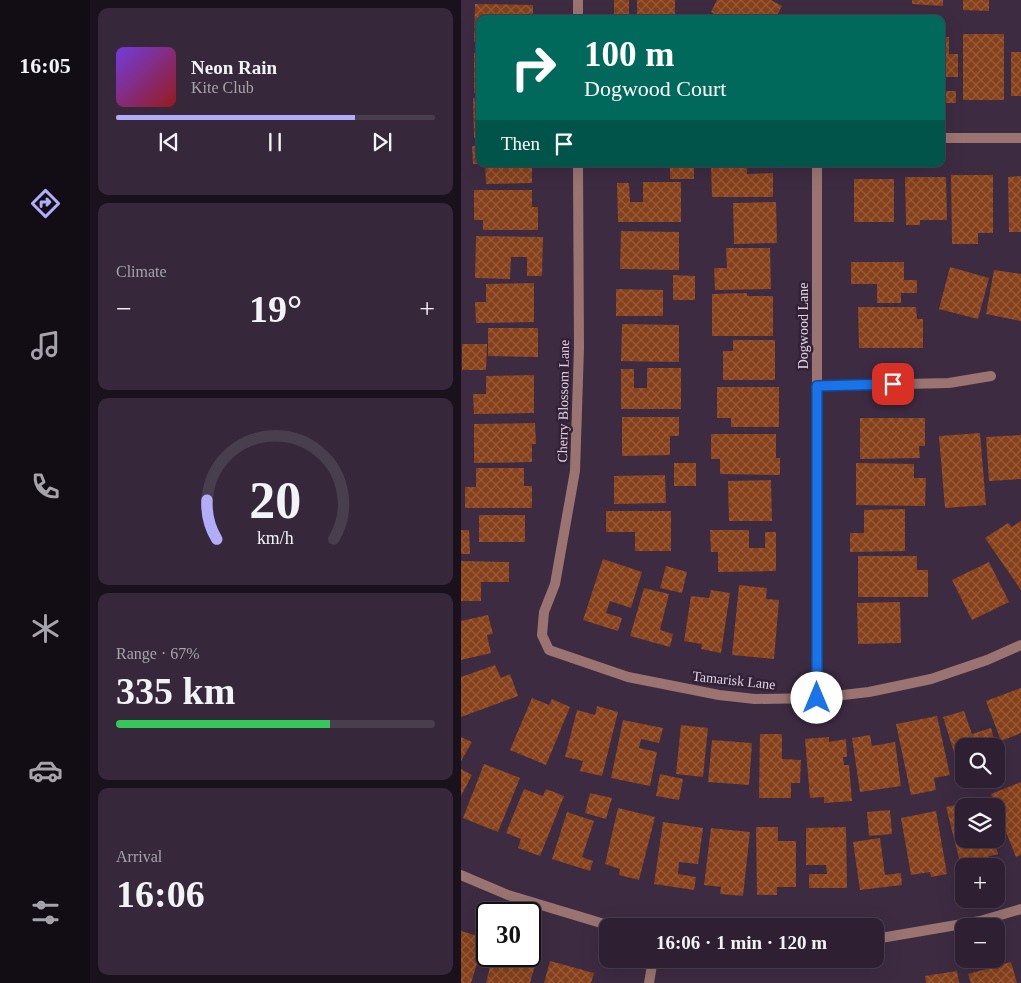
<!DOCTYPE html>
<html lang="en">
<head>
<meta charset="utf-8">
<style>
	:root { --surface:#2e2032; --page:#36283a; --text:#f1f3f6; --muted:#a7a3ac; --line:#493e4d; --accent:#b2adf9 }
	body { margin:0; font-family:Georgia,serif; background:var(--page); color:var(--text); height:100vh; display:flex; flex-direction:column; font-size:19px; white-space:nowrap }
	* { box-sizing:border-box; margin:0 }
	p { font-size:16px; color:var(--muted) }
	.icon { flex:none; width:28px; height:28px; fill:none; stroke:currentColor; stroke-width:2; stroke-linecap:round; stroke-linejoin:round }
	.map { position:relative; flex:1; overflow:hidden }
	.side { display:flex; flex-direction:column; gap:8px; padding:8px; background:#19121c; width:371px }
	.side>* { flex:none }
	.hud { position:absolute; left:15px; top:15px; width:469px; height:152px; border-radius:10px; box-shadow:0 5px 20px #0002,0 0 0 1px var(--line); background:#00695c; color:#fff; overflow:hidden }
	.fabs { position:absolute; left:494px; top:738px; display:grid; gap:10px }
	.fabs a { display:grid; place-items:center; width:50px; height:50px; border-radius:10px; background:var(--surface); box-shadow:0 5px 20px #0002,0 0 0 1px var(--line); font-size:25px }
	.speed { position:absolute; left:15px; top:902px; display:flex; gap:10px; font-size:25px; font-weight:700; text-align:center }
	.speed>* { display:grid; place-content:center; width:65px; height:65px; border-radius:50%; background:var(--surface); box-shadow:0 5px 20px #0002,0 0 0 1px var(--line); line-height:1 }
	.speed .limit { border:2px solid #111; border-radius:8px; background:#fff; color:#111 }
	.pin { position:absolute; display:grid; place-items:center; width:42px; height:42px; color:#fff; margin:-21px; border-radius:10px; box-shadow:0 2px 8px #0006 }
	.me { position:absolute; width:55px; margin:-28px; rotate:0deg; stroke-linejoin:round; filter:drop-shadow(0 0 4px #0008) }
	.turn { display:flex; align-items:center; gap:18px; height:105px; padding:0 25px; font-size:22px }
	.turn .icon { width:65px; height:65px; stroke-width:2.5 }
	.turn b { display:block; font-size:35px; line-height:42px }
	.then { display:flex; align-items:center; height:48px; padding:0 25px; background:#0003; gap:10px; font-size:19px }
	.big { font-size:38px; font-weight:600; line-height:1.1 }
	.side .card { flex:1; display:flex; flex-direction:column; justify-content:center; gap:8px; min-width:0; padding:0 18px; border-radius:10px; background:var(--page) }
	.side .dial { align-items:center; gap:0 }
	.dial svg { height:130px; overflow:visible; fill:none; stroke:var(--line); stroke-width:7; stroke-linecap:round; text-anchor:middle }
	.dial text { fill:var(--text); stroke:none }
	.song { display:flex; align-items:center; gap:15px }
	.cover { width:60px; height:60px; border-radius:8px; background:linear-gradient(135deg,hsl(260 70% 55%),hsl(0 70% 35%)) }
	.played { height:5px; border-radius:2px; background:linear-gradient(90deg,var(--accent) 75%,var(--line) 75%) }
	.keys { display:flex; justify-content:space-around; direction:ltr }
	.heat { display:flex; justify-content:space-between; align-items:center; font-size:28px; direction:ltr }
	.charge { height:8px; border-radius:4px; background:linear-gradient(90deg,#34c759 67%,var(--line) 0) }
	.trip { position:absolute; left:138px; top:918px; width:285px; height:50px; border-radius:10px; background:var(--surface); box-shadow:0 5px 20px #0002,0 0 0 1px var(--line); font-weight:600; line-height:50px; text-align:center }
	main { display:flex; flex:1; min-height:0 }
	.tabs { display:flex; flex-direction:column; width:90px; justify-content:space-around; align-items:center; background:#120d14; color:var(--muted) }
	.tabs .icon { width:35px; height:35px }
	.tabs .active { color:var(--accent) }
	.tabs b { font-size:22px; color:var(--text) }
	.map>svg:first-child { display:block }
</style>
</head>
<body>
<main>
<nav class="tabs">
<b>16:05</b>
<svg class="icon active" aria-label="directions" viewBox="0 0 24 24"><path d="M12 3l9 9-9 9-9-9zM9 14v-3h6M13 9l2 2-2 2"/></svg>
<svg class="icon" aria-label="music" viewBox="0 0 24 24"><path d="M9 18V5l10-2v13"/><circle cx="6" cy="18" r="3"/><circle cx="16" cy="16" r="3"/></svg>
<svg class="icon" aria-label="phone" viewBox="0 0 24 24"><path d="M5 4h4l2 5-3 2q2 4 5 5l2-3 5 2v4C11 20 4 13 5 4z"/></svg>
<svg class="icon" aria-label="climate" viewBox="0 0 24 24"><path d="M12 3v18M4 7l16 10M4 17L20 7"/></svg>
<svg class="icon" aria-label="car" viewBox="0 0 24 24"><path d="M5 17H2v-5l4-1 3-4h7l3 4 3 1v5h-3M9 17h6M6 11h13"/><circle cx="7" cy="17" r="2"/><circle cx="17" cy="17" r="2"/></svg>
<svg class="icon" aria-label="filters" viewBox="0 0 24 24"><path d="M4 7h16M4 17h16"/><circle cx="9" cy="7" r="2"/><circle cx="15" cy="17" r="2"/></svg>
</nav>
<section class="side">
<div class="card">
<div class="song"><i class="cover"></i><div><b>Neon Rain</b><p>Kite Club</p></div></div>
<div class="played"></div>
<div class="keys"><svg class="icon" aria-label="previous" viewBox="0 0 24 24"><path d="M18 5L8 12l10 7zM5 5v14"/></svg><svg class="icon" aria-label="pause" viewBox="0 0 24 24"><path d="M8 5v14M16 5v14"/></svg><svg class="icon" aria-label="next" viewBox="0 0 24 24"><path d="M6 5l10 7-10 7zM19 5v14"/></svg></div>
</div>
<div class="card"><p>Climate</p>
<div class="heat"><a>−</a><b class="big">19°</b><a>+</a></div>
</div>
<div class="card dial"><svg viewBox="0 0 100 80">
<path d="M14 69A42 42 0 1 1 86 69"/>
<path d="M14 69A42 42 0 0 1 8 45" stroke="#b2adf9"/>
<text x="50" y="56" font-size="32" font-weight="700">20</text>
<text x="50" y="72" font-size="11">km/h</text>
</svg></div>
<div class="card"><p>Range · 67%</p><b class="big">335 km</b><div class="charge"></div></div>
<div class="card"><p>Arrival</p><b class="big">16:06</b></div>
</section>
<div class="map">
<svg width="560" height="983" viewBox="0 0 560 983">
	<defs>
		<pattern id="building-cross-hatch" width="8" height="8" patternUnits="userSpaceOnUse" patternTransform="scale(1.25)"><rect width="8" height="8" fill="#86401a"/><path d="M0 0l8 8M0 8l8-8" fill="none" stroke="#975b3b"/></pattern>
	</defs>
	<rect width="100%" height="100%" fill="#3d2b42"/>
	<path fill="url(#building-cross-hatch)" d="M153,0H168V16H176V0H214V19H153Z
		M256,0H310L321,6L314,19H262L250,12Z
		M451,0H482V6L451,4Z
		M502,0H528V11L502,10Z
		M14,4L72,5V19H19V42H13Z
		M502,34H543V100H502Z
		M480,37H488V54H497V77H480Z
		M550,52H560V96H550Z
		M13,53H19V93H13Z
		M480,91H495V103H480Z
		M12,98H19V138H13Z
		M19,145V164H12L11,146Z
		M24,164H71V183L25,184Z
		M209,164H233V179H209Z
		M264,164H286V174L312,173V197H251L250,165Z
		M490,175H532V233H517V244H491Z
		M560,176V232H548L547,177Z
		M444,177H485L486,220H459V225H445Z
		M393,179H433V222H393Z
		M182,182H220V222H157L156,183H168L169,202H182Z
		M13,190H71V207H77V230H22V220H13Z
		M315,202L316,243L273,244L272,203Z
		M160,231L218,232V270L159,269Z
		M15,236L82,237L81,276H66V257H50L49,279L14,278Z
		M265,248H309L310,289L254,290L253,268H266Z
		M390,262H443V280H456V293H440V303H416V284H390Z
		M489,267L528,278L517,319L478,309Z
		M533,270L560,274V321L525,314Z
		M212,275L234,276V300H212Z
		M73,283V322L15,323L14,302H25V284Z
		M155,289L202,290V316H155Z
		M286,293V296H312V336H251V294Z
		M397,307H455L456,319H462V348H398Z
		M161,324L218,325V362L160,361Z
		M27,328H77V357L27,356Z
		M272,340H314V380H262V351H272Z
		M1,344H26L25,370H1Z
		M186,368H220V409H160V369H173V388H186Z
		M73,375V413L13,414L12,394H25V376Z
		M256,387H318V427H270V418H256Z
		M161,417H218V436H209V455L161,456Z
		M399,418H464V446H458L459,458L399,459Z
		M74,423L75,444H71V462L13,463V424Z
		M519,433L525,505L484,508L478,436Z
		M250,434H315V458H319V475L259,474V459H250Z
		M560,435V479L528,481L525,437Z
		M213,463H235V486H213Z
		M395,463L453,464V478H465L464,506L395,505Z
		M15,468H63V486H71V508H4V487H15Z
		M204,475L205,503L153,504V476Z
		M310,480L311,521H268L267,481Z
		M444,509V551L389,552V533H403V510Z
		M145,511H210V551H174V532H145Z
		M18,515H64V542H18Z
		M560,521V590L524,538L547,523L551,527Z
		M0,530H8L9,554H0Z
		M249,530H288V548H304V532H315V571L257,572V552H250Z
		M397,556H456V570H467V597H397Z
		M142,559L181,572L170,608L149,601L145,613L161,618L157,631L122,620Z
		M0,561L48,562V582H20V601H0Z
		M528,562L548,602L511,620L491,580Z
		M205,566L226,572L221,593L199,588Z
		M278,585L306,588L305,599L318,600L313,659L271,655Z
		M183,588L208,594L199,630L212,634L209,647L169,636Z
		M250,590L269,593L260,653L240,649L241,644L223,641L230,596L248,598Z
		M439,602L440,643L397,644L396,603Z
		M27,615L32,634L26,635L30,653L0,660V621Z
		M34,665L40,678L49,674L57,696L0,717V677Z
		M560,688V733L540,741L525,701Z
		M71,698L88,705L91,699L109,707L85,765L49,750Z
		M136,706L157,712L141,776L119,771L122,761L104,757L116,710L134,715Z
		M503,711L511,734L530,728L535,746H502V781L482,717Z
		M476,716L489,775L473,778L475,790L450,795L435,724Z
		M162,720L202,728L198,743L180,739L178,748L196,752L189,786L150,778Z
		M220,725L247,728L242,777L215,774Z
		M299,734H321V759L340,760L339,783H330V798H298Z
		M409,735L411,746L434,742L440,786L399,792L391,738Z
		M0,737L11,742L0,761Z
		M368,737V742L385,739L386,757H382L383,765H388L391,801L363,803V797L349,798L344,739Z
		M251,740L291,743L288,785L247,782Z
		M23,764L59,778L37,832L2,818Z
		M0,769L11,775L0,796Z
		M199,774L222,779L218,800L195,796Z
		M560,782V855L555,857L530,794Z
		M63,789L82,796L85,789L103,796L79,856L57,848L60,839L45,833Z
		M129,793L151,798L145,819L124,813Z
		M504,803L505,806H502V839H533L537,854L522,858L524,866H502V874L485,807Z
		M157,808L194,817L178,880L158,875L159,869L144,864Z
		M429,810L431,834L408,836L406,812Z
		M475,811L486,874L470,877L469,872L450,875L440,818Z
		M106,812L133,821L121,857L132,861L129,871L91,859Z
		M202,822L242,828L237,864L218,862L217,874L235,877L233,890L193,884Z
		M295,827H317V841H335V887H316V895H296Z
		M385,827L386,888H348V874H366L365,865H345V828Z
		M250,828L289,832L282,896L259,894L260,887L243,885Z
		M419,838L424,875L440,873L441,885L399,890L392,842Z
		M0,931L24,938L10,983H0Z
		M69,953L77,955L69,983H25L30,963L49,968L52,956H69Z
		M89,961L133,973L130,983H83Z
		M550,962L556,983H510L507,974Z
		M496,971L498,983H465L464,976Z"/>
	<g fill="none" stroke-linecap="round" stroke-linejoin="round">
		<path stroke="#9b7471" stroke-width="10" d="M117,0V19
			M480,138H560
			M117,164L118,348L114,471L94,584L83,612L81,635L88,650L167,677L258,695L294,699L356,698L408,692L470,679L526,660L560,645
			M356,164V698
			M356,386L488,383L530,376
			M0,875L47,895L150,926
			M414,939L519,921L560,909
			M188,983L192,959"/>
	</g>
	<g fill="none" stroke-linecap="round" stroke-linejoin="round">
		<defs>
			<path id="route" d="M356,698V386L432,384"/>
		</defs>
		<use href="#route" stroke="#114b97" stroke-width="12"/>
		<use href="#route" stroke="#1a73e8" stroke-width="9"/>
	</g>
	<g text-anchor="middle" stroke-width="5" stroke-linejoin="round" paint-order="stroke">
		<g font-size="14" fill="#e0d4e3" stroke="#332137">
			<text transform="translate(342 326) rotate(-90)" y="5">Dogwood Lane</text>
			<text transform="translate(102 401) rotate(-89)" y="5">Cherry Blossom Lane</text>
			<text transform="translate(273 680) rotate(6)" y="5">Tamarisk Lane</text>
		</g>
	</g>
</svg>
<div class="fabs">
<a><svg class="icon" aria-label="search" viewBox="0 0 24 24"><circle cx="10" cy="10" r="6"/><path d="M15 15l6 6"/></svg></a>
<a><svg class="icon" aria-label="layers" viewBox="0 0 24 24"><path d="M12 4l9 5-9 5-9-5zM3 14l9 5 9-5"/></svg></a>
<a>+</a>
<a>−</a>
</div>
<div class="speed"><div class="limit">30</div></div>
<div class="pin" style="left:432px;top:384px;background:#d93025"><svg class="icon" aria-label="arrive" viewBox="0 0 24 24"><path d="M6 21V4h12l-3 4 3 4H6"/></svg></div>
<svg class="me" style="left:356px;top:698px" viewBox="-20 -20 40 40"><circle r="19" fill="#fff"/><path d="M0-13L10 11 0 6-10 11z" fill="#1a73e8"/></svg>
<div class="trip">16:06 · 1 min · 120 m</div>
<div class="hud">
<div class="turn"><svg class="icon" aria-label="right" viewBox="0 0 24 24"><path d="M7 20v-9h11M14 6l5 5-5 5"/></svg><div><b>100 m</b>Dogwood Court</div></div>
<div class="then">Then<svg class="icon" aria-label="arrive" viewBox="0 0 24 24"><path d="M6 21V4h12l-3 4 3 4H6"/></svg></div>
</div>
</div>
</main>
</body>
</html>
